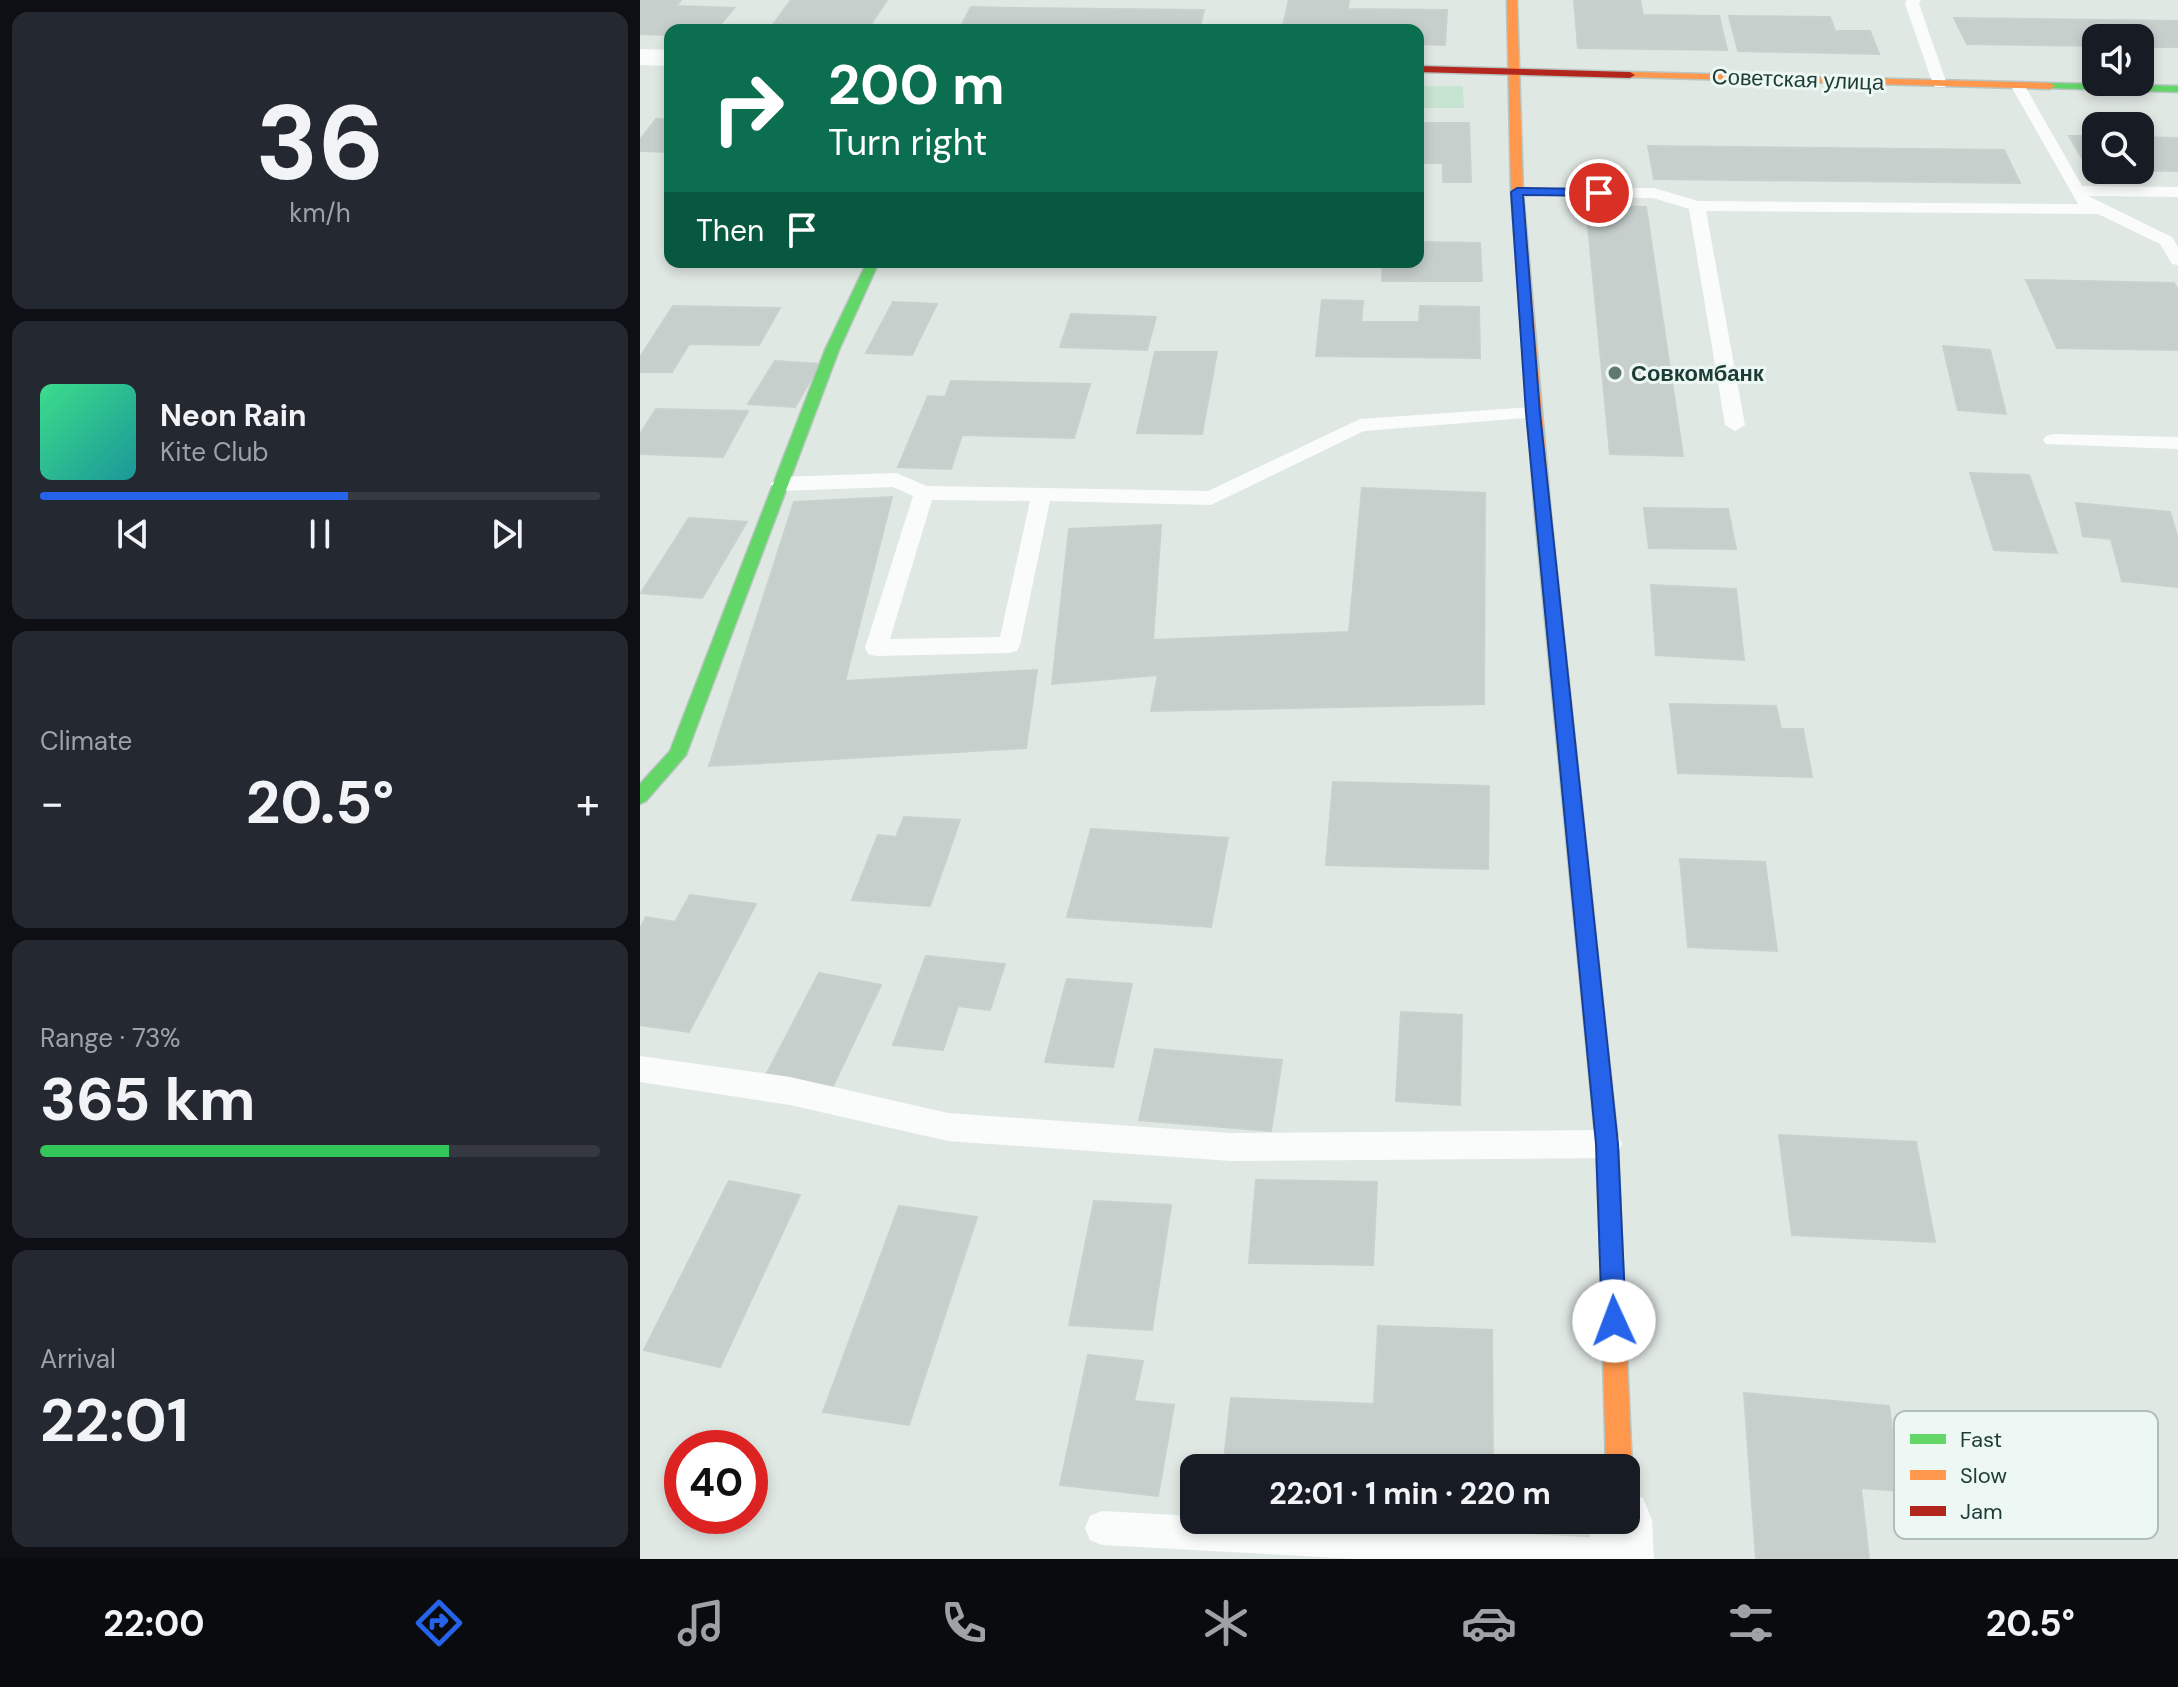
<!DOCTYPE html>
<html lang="en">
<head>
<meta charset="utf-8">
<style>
	:root { --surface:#171b24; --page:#242831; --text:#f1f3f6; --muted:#9ea1a6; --line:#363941; --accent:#2563eb }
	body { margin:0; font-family:"DM Sans",sans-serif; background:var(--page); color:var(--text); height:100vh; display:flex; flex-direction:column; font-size:30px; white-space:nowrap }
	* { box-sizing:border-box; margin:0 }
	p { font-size:26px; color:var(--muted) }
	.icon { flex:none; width:44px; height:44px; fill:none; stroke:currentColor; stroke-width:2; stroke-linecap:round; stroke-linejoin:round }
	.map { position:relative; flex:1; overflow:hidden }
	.drawer { display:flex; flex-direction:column; gap:12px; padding:12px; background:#0d0f14; width:640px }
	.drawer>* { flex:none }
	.top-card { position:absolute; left:24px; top:24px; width:760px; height:244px; border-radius:16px; box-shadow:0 4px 12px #0003; background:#0b6e4f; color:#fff; overflow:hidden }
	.buttons { position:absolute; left:1442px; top:24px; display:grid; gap:16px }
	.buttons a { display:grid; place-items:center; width:72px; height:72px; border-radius:16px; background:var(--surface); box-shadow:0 4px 12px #0003; font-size:40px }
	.speed { position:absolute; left:24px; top:1430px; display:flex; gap:16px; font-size:40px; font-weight:700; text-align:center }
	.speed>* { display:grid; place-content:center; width:104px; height:104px; border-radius:50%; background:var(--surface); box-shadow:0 4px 12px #0003; line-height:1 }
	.speed .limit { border:12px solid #d22; background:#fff; color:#111 }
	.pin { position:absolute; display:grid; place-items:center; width:68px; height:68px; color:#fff; margin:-34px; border:4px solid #fff; border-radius:50%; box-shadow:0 2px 8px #0007 }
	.me { position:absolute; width:88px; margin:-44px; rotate:358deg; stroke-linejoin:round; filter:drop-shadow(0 0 6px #0008) }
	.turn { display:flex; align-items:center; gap:28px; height:168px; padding:0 32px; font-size:36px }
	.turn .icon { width:104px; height:104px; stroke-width:2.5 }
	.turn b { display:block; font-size:56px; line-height:68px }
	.then { display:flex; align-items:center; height:76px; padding:0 32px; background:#0003; gap:16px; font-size:30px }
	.big { font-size:60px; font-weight:700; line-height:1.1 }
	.drawer .widget { flex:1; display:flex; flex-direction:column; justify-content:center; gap:12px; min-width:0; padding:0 28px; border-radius:16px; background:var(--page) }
	.drawer .dial { align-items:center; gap:0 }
	.dial b { font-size:104px; line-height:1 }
	.song { display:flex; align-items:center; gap:24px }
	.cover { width:96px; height:96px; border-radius:12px; background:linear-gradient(135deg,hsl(150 70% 55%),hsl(180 70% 35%)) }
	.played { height:8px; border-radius:4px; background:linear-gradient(90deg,var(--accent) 55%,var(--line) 55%) }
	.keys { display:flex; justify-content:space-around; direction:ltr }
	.heat { display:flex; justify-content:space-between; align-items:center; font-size:44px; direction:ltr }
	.charge { height:12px; border-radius:6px; background:linear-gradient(90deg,#34c759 73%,var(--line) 0) }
	.trip { position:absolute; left:540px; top:1454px; width:460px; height:80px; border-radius:16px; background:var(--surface); box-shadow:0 4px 12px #0003; font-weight:700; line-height:80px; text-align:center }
	.menu { display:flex; height:128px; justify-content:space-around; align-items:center; background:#090b0e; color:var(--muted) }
	.menu .icon { width:56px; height:56px }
	.menu .on { color:var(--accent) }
	.menu b { font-size:36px; color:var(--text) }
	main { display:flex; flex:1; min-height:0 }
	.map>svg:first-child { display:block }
</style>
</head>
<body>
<main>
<section class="drawer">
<div class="widget dial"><b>36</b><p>km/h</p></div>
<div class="widget">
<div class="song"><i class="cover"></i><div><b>Neon Rain</b><p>Kite Club</p></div></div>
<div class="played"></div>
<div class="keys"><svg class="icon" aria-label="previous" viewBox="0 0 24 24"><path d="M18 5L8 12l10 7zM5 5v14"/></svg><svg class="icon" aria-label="pause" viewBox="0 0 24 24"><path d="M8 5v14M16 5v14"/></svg><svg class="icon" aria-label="next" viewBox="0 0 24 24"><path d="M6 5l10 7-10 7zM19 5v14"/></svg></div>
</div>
<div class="widget"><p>Climate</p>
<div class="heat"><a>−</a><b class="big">20.5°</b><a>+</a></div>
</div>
<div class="widget"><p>Range · 73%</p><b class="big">365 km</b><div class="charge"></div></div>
<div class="widget"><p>Arrival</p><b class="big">22:01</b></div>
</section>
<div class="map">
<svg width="1538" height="1559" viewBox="0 0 1538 1559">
	<rect width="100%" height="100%" fill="#e0e8e4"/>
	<path fill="#c7e3d1" d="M778,86H823L824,108H778Z"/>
	<path fill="#c7cfcc" stroke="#c9d1cd" stroke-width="2" d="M0,0H41L36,6L94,8L76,30H30V35L0,34Z
		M151,0H247L227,30H129Z
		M649,0H709L708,9L807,10L805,45L778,44V30H642Z
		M934,0H1000L1003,15L1079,16L1087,50L938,48Z
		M331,7L375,8L564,10L559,30H319Z
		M1089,16L1190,17L1195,31H1230L1239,54L1098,51Z
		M1314,18L1538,21V47H1500V38H1456V46L1327,44Z
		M16,119L30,120V152L0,151V140Z
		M778,123H829L831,182H803V163H778Z
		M1429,136H1456V170H1500V137L1538,138V171L1449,170Z
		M1008,146L1364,150L1380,183L1014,179Z
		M946,205L1006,207L1043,456L970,454Z
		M778,242L840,243L842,281H742L743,262H778Z
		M1386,280L1534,283L1538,290V350L1417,348Z
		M682,300L723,301L721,322H779L780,306L839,307L840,358L676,356Z
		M253,302L297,304L272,355L226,353Z
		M33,306L140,308L119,345L49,344L32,372H0V357Z
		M431,314L516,317L507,350L420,347Z
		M1303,346L1350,350L1366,414L1318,410Z
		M515,352H577L562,434L497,433Z
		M135,361L180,364L155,407L108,404Z
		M311,381L450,384L434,438L322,435L311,469L258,467L288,396L305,397Z
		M16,409L108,411L83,457L0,454V434Z
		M1330,473L1389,475L1417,553L1354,550Z
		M722,488L845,493L844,704L511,711L518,675L412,684L429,529L521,525L513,640L709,632Z
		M252,497L205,681L397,670L386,748L69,766L154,502Z
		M1436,503L1530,512L1538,539V587L1482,581L1471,539L1443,536Z
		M1004,508L1088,509L1096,549L1009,548Z
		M49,518L107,522L62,598L1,593Z
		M1011,585L1096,589L1104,660L1016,655Z
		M1030,704L1136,706L1141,729H1163L1172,777L1038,773Z
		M693,782L849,786L848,869L686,865Z
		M264,817L320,820L290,906L212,900L238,835L256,837Z
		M451,829L588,838L571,927L427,917Z
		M1040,859L1125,862L1137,951L1048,947Z
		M50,895L116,904L49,1032L0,1025V928L6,917L35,922Z
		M286,956L365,964L350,1010L318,1006L303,1050L253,1045Z
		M179,973L241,985L193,1086L127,1073Z
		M427,979L492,984L473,1067L405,1062Z
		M761,1012L822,1015L820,1105L756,1101Z
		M515,1049L642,1060L631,1131L499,1120Z
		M1139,1135L1276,1142L1295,1242L1152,1235Z
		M616,1180L737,1182L733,1265L609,1263Z
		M89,1181L160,1195L80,1367L4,1350Z
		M454,1201L531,1205L512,1330L429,1325Z
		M259,1206L337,1217L269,1425L183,1412Z
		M738,1326L852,1330L853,1468H583L591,1398L734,1404Z
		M448,1355L503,1361L494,1401L534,1405L518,1496L420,1485Z
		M1104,1393L1249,1406L1260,1491L1221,1488L1229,1559H1116Z"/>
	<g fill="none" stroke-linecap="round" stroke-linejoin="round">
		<defs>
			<path id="fast" d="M1410,83L1538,86V92L1406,88L1405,86Z
				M227,262H239L199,350L46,755L6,801L0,804V784L30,751L185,350Z
				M903,511L911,516L978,1144L982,1246L979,1254L971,1257L963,1254L960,1246L956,1144L895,516Z"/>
			<path id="slow" d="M867,0H877L883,192L911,516L903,521L895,516L871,192Z
				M990,72L1410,83L1415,86L1410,89L986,77V73Z
				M971,1235L979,1238L982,1246L992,1468L986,1478V1468H966L960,1246L963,1238Z"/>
			<path id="jam" d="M778,66L990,72L995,75L990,78L778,72Z"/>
		</defs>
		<use href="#fast" stroke="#b9c5c0" stroke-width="3"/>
		<use href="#slow" stroke="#b9c5c0" stroke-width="3"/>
		<use href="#jam" stroke="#b9c5c0" stroke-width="3"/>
		<path fill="#fafcfb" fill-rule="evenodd" d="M1267,0H1281L1279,4L1307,84L1305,87H1295L1293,84L1265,4Z
			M1378,82L1385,86L1442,186L1538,187V197L1448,196L1532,237L1538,247V265L1532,264L1520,244L1458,214L1066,211L1105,425L1095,431L1085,425L1049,209L1013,198L877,197L869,192L877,187L1014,188L1058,201L1438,204L1371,86Z
			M893,407L900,409L902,413L900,417L724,431L571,505L410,501L380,645L377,651L369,653L236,656L228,654L225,648L273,496L253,487L140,491L130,484L140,477L256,473L287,486L568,491L720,419ZM292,500L390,501L360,637L250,639Z
			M1413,434L1538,437V449L1406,444L1403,440L1406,436Z
			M0,1056L150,1077L308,1113L591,1133L967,1130L977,1134L982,1144L977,1154L967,1158L591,1161L308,1141L150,1105L0,1082Z
			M462,1511L554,1516V1520H634L982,1539L994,1544L999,1556L998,1559H716L462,1545L450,1540L445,1528L450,1516Z"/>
		<path fill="#fafcfb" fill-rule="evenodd" d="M0,49L30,50V66L0,65Z
			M986,1491L1003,1498L1012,1520L1014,1559H950V1520H986Z"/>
		<use href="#fast" fill="#63d668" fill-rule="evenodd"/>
		<use href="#slow" fill="#ff974d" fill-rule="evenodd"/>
		<use href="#jam" fill="#b3261e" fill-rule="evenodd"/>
	</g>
	<path fill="#2563eb" stroke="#184099" stroke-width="2" d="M877,188L959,189L965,193L959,196L883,195L900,413L978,1144L986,1321L982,1329L974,1333L965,1329L962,1321L956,1144L886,413L871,192Z"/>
	<circle fill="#617872" stroke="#edf7f3" stroke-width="3" cx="975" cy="373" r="8"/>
	<g text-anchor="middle" stroke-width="6" stroke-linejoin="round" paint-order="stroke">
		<g font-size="22" fill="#1d3c35" stroke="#edf7f3">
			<text transform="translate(1158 79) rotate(2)" y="8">Советская улица</text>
		</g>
		<g font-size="22" font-weight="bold" fill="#1d3c35" stroke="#edf7f3" text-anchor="start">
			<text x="991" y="381">Совкомбанк</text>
		</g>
	</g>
	<rect x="1254" y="1411" width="264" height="128" rx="12" fill="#edf7f3" stroke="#afbfba" stroke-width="2"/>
	<rect x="1270" y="1434" width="36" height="10" fill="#63d668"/>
	<rect x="1270" y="1470" width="36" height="10" fill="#ff974d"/>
	<rect x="1270" y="1506" width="36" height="10" fill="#b3261e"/>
	<g font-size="22" fill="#1d3c35">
		<text x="1320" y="1447">Fast</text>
		<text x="1320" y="1483">Slow</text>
		<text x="1320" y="1519">Jam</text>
	</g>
</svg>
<div class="buttons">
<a><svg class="icon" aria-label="sound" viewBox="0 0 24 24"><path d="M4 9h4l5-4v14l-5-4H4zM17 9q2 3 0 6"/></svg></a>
<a><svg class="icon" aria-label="search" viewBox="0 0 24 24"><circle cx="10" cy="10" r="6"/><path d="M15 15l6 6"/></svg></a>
</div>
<div class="speed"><div class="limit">40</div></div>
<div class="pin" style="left:959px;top:193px;background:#d93025"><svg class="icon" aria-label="arrive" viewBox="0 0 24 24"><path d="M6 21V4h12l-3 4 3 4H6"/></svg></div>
<svg class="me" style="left:974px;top:1321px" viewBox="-20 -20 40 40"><circle r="19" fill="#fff"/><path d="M0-13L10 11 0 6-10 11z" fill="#2563eb"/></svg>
<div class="trip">22:01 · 1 min · 220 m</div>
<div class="top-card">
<div class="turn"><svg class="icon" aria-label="right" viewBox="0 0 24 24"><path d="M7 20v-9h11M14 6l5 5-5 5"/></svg><div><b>200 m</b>Turn right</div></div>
<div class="then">Then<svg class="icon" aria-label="arrive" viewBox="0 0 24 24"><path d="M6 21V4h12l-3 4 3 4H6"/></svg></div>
</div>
</div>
</main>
<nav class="menu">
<b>22:00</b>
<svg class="icon on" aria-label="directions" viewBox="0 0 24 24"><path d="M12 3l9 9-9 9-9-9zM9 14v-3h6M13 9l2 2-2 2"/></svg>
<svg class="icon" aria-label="music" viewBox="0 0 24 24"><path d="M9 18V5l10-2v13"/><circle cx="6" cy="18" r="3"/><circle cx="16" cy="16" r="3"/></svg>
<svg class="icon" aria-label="phone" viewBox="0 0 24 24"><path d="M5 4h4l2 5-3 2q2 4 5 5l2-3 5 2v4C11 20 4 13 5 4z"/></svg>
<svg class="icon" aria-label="climate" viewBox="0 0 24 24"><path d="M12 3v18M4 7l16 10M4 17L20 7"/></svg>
<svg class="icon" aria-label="car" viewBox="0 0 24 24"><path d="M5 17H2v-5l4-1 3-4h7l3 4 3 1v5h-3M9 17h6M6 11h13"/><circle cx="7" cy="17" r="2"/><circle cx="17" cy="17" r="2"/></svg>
<svg class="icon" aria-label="filters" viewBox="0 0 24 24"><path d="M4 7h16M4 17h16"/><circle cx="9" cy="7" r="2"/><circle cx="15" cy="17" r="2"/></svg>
<b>20.5°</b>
</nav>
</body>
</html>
